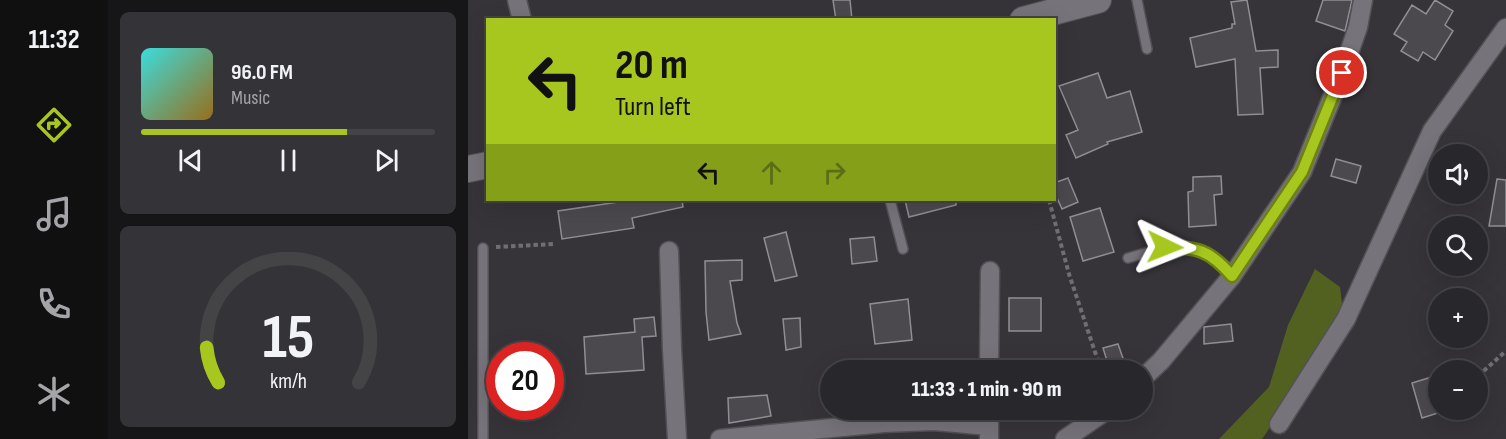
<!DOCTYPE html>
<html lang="en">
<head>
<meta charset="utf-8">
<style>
	:root { --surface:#28272b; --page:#343337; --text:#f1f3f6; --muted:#a5a5a9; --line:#444447; --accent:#a7c71e }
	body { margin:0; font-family:"Sofia Sans Condensed",sans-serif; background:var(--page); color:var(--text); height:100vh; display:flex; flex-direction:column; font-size:22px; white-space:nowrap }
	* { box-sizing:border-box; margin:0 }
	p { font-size:20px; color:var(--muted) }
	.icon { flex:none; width:33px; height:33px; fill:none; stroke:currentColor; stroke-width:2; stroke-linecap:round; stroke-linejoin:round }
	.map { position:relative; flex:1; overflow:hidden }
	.side { display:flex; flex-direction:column; gap:12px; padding:12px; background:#161518; width:360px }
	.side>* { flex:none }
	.guide { position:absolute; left:18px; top:18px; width:570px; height:183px; border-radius:0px; box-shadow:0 6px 24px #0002,0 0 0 2px var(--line); background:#a7c71e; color:#111; overflow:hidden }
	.controls { position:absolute; left:960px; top:144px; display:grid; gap:12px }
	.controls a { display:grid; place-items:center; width:60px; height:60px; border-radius:50%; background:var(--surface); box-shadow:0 6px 24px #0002,0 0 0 2px var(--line); font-size:30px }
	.speed { position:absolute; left:18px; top:342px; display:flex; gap:12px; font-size:30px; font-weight:700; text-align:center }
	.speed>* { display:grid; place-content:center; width:78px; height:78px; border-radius:50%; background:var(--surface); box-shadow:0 6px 24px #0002,0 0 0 2px var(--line); line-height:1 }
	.speed .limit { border:9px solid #d22; background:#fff; color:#111 }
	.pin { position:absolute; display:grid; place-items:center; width:51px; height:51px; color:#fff; margin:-26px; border:3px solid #fff; border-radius:50%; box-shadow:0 2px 6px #0007 }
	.me { position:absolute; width:66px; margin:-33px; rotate:92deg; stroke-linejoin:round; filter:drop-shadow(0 0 4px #0008) }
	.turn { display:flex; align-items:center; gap:21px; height:126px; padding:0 30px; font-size:27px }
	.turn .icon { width:78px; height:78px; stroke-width:2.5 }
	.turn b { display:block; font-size:42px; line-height:51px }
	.lanes { display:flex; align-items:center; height:57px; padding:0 30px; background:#0003; justify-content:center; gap:30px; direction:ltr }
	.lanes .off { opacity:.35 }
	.side .card { flex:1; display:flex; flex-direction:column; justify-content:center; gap:9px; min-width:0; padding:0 21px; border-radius:9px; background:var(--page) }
	.side .dial { align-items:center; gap:0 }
	.dial svg { height:156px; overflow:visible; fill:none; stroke:var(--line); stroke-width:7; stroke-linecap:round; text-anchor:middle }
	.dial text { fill:var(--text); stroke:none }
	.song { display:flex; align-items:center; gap:18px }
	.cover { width:72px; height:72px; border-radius:9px; background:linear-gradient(135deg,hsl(180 70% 55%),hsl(40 70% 35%)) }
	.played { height:6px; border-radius:3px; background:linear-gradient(90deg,var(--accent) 70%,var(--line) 70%) }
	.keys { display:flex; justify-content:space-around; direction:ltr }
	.trip { position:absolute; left:352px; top:360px; width:333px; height:60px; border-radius:30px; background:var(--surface); box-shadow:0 6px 24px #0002,0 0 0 2px var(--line); font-weight:800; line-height:60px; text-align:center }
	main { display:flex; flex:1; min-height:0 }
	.tabs { display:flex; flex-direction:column; width:108px; justify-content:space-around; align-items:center; background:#101011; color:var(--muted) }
	.tabs .icon { width:42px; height:42px }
	.tabs .on { color:var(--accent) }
	.tabs b { font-size:27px; color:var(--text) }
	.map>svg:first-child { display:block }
</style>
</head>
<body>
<main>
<nav class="tabs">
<b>11:32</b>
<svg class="icon on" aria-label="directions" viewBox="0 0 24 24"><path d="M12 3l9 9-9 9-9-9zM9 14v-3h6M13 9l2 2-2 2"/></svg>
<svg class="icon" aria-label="music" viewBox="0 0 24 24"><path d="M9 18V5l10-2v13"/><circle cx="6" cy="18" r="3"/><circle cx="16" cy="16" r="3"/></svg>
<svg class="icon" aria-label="phone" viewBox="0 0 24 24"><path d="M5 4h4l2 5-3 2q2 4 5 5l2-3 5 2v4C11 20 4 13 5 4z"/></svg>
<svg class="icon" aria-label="climate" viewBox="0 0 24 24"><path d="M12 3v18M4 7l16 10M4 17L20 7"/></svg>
</nav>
<section class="side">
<div class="card">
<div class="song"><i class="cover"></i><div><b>96.0 FM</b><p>Music</p></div></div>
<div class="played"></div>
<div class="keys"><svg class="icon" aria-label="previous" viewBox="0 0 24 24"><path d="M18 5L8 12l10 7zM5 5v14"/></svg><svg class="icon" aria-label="pause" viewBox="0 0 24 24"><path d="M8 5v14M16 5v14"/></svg><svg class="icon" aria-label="next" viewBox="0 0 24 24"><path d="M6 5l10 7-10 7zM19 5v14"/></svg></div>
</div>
<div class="card dial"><svg viewBox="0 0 100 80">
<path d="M14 69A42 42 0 1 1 86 69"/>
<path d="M14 69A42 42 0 0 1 8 51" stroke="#a7c71e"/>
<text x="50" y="56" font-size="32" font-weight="700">15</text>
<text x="50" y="72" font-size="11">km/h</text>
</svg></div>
</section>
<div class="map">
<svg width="1038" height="439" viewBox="0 0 1038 439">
	<rect width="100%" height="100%" fill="#363439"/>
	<path fill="#526120" d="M847,269L872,287L876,320L794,439H751L801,387L820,325Z"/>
	<path fill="#4b484e" stroke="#908e94" stroke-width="1.5" d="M365,0H382L384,20H368Z
		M779,0L788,51L810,50V67L792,68L795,114L770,115L767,59L728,67L722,38L764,28V24H767L763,2Z
		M855,0H884L877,31L848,21Z
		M967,0L985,11L977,25L985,31L967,60L955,52L950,61L933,51L939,42L926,34L944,5L958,14Z
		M630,73L639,98L662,91L674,132L639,142L640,144L608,158L598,135L610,130L591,86Z
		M868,159L893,166L888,183L863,176Z
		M753,176L754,194L746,195L748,225L721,227L720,192L725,191V177Z
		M600,178L610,202L594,209L586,191V183Z
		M1029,179L1038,180V226H1021Z
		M164,200H214L215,207L164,218L166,228L94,239L90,211Z
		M437,200H488V205L441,217Z
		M632,208L646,252L615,261L602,217Z
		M318,232L329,276L307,281L296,238Z
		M406,237L409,261L384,264L382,239Z
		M274,260V280L262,281L269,323L273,334L241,340L238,312L237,261Z
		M541,298H573V331H541Z
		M440,299L444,340L407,344L402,304Z
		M186,317L188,336L174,337L176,370L118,374L116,337L167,332L166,319Z
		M332,318L333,347L318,350L315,319Z
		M763,324L765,341L736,344V327Z
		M650,344L658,367L642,370L635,348Z
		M970,375V413L954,418L944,383Z
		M299,395L303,416L261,423L260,398Z"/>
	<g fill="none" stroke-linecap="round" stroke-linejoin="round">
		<defs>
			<path id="lane" d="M669,0L679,49
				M422,200L435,249
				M15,248V439
				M660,258C705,245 730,236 764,276"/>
			<path id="street" d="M49,0L54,20
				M201,251L204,349L209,439
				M521,370L522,271
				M675,378L693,361L764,276L834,172L874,73L890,27L895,0
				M811,424L878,319L964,131L1038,28
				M252,439L416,423L466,421L521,426
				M521,439V410
				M597,439L639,410"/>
			<path id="secondary" d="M555,20L630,0
				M0,169L20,165"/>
		</defs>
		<use href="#lane" stroke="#535155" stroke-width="12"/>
		<use href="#street" stroke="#535155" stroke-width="21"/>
		<use href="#secondary" stroke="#535155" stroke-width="28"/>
		<path stroke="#706e73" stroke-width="4" stroke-dasharray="4.5 3" stroke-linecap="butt" d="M581,200L601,274L633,370
			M28,247L87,244
			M1010,376L1038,351"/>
		<use href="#lane" stroke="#76737a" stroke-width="9"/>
		<use href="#street" stroke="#76737a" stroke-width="18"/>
		<use href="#secondary" stroke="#76737a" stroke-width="26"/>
	</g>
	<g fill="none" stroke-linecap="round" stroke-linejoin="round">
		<defs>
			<path id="route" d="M697,247C729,247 742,250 764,276L834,172L874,73"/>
		</defs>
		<use href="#route" stroke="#6d8114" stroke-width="15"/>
		<use href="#route" stroke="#a7c71e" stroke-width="10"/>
	</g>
</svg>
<div class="controls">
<a><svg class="icon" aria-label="sound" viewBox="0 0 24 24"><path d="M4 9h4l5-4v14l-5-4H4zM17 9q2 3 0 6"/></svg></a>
<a><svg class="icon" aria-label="search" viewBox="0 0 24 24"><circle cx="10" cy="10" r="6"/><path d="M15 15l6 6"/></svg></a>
<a>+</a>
<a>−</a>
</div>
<div class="speed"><div class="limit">20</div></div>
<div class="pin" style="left:874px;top:73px;background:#d93025"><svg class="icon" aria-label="arrive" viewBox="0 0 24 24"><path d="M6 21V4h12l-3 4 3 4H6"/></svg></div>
<svg class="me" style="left:697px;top:247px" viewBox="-20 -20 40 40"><path d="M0-17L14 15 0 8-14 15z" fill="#a7c71e" stroke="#fff" stroke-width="4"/></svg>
<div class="trip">11:33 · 1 min · 90 m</div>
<div class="guide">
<div class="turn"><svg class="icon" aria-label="left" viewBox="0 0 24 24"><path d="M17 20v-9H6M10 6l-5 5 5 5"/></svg><div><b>20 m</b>Turn left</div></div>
<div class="lanes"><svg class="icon" aria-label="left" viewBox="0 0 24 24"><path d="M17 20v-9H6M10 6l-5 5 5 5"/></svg><svg class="icon off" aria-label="ahead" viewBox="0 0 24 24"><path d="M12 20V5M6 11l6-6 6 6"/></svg><svg class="icon off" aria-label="right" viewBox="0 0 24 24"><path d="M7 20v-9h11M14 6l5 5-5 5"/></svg></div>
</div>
</div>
</main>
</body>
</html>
